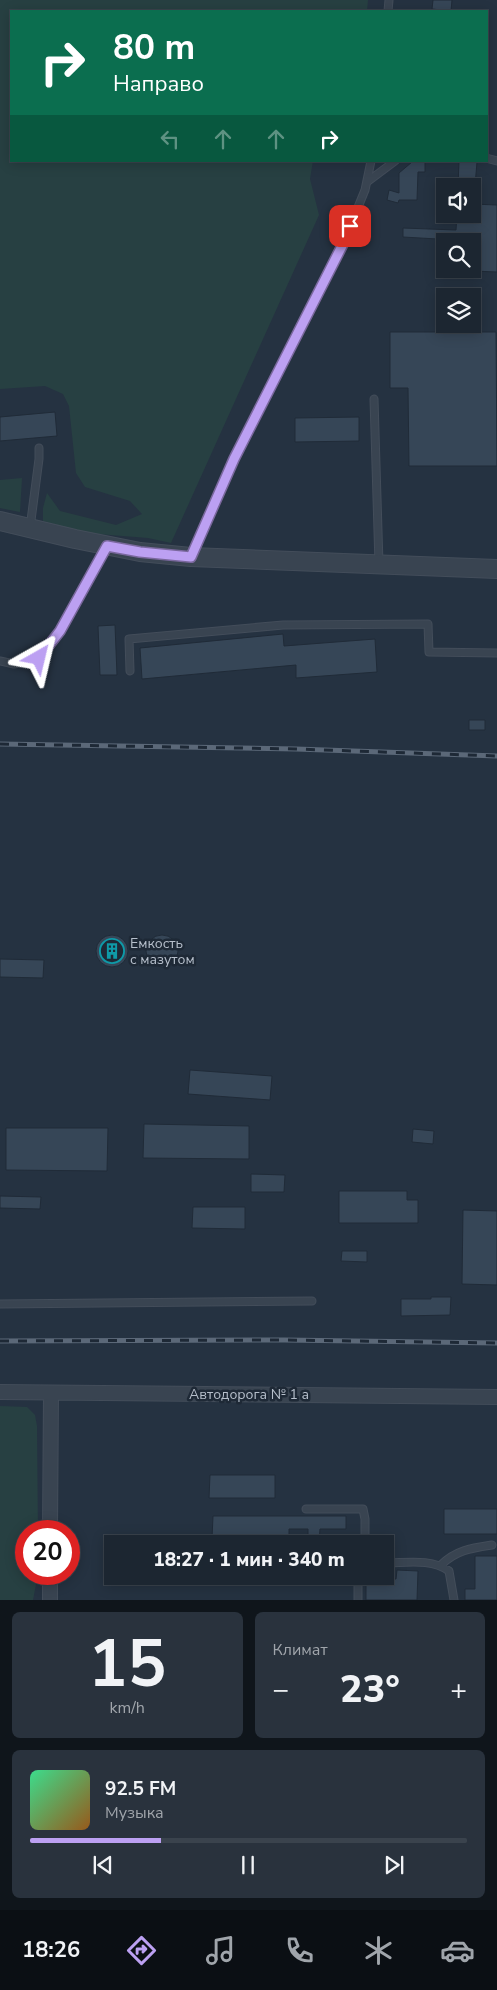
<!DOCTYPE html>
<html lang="ru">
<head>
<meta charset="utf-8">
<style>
	:root { --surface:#1c2631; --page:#29323d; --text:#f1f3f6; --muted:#a0a5ab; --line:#3a434d; --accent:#bca0f2 }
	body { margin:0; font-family:"Nunito Sans",sans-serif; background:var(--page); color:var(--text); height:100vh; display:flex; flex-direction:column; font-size:19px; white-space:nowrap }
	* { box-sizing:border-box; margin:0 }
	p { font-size:16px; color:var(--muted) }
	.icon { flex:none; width:28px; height:28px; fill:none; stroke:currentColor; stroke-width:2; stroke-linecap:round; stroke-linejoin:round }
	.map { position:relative; height:1600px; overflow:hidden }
	.sheet { display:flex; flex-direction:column; gap:12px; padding:12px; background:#0f151b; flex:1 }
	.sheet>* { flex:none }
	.banner { position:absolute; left:10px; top:10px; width:478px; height:152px; border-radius:0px; box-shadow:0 2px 12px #0003,0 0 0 1px var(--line); background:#0b6e4f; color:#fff; overflow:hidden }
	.buttons { position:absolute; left:436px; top:178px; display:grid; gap:10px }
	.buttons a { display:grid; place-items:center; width:45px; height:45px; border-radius:0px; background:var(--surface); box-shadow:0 2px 12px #0003,0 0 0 1px var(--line); font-size:25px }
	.speed { position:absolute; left:15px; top:1520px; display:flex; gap:10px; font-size:25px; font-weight:700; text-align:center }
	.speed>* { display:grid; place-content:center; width:65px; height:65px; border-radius:50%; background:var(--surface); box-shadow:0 2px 12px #0003,0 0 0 1px var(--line); line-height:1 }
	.speed .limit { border:8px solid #d22; background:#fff; color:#111 }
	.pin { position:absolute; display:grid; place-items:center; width:42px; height:42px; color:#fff; margin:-21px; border-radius:10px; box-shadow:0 2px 8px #0006 }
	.me { position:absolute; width:55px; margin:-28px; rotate:37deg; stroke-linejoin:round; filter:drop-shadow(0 0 4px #0008) }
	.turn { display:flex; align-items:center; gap:18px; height:105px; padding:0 20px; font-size:22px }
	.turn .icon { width:65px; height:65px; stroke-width:2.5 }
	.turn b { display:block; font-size:35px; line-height:42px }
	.lanes { display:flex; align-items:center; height:48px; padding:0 20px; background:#0003; justify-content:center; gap:25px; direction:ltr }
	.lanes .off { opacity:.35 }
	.big { font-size:38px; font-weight:800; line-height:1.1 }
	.sheet .widget { flex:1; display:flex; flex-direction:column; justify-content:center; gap:8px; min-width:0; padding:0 18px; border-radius:8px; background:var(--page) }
	.sheet .dial { align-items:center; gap:0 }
	.dial b { font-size:65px; line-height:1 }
	.song { display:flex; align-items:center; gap:15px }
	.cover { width:60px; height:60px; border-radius:8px; background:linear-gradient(135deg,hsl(150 70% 55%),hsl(30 70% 35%)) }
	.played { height:5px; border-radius:2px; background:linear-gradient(90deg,var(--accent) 30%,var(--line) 30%) }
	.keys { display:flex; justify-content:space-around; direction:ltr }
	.heat { display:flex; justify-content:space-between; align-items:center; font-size:28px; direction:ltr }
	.sheet .tiles { flex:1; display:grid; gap:12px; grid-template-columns:1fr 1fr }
	.widget:last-child { grid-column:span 2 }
	.trip { position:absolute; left:104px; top:1535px; width:290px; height:50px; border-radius:0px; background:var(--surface); box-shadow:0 2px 12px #0003,0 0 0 1px var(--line); font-weight:800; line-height:50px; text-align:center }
	.tabs { display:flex; height:80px; justify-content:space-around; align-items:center; background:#0b0f14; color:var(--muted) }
	.tabs .icon { width:35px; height:35px }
	.tabs .active { color:var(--accent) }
	.tabs b { font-size:22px; color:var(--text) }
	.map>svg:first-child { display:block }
</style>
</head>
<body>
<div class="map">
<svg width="497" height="1600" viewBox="0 0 497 1600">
	<rect width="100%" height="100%" fill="#253241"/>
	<path fill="#274042" d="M0,0H368L367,11H11V161H313L310,179L319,215L171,543L148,538L85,533L43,521V508L47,493L60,511L116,525L142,514L130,501L85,487L76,473L69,406L63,394L45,386L0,389Z
		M22,478L20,512L0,508V480Z
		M0,1406L27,1407L35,1415L37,1426L38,1531H26V1574H38L33,1600H0Z"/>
	<path fill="#364657" stroke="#202b38" d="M433,0H452L451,11L432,9Z
		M459,161L477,162L475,186H458Z
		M412,162H425V172H418L417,200H399L398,203L387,200L389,190L399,193V173Z
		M472,204L497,205V272L472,271V241L403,237V228L456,230L457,214H472Z
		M390,332H496L497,466H409L408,388H390Z
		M55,412L57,436L0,441V417Z
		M359,417V441L295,442V418Z
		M115,625L117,675H100L98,626Z
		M283,634L284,646L375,639L377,672L296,678V665L142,679L140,648Z
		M469,720H485V730H469Z
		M96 951a16 16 0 1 1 32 0a16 16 0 1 1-32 0Z
		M146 951a16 16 0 1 1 32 0a16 16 0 1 1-32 0Z
		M0,959L44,960L43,978L0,977Z
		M190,1070L272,1076L270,1100L188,1094Z
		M144,1124L249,1126V1159L143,1158Z
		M6,1128H108L107,1171L6,1170Z
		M413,1129L434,1131L433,1144L412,1142Z
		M251,1174L285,1175L284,1192H251Z
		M339,1191H407V1200H418V1223H339Z
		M0,1196L41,1197L40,1209L0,1208Z
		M193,1207H245V1229L192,1228Z
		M463,1210L497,1211V1285L462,1284Z
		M342,1251H367V1262L341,1261Z
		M431,1297H451L450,1315L401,1316V1299H431Z
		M210,1475H275V1498H209Z
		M444,1509H497V1534H444Z
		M213,1516H346V1529H320L319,1544H308V1529H289V1539H212Z
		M475,1556H497V1600H465V1589H475Z
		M397,1570L418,1571L417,1600H366V1578L396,1579Z"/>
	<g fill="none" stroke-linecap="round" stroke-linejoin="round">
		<defs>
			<path id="service" d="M388,11L389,0
				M486,158L497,161
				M367,182L395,161
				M374,399L379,564
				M30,528L39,459V448
				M191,556L234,459L343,244L365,190L371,161
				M0,661L14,664L39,659L60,631L107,546
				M130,671L129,639L283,625L428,624L429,652L497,653
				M0,1304L312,1301
				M306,1509H363L365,1519V1544
				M385,1563C406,1563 431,1558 449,1571L454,1600
				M441,1565C456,1550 472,1548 492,1545
				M358,1600V1583L360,1576"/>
			<path id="minor" d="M0,1392L497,1397
				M50,1531L51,1393
				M50,1600V1574"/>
			<path id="tertiary" d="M0,521L75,539L140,552L191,557L497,569"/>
		</defs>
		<use href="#service" stroke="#434d5a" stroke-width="9"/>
		<use href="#minor" stroke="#434d5a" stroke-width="16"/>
		<use href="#tertiary" stroke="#434d5a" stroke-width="20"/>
		<use href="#service" stroke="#394451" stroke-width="7"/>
		<use href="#minor" stroke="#394451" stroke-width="14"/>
		<use href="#tertiary" stroke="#394451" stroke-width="18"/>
		<defs>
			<path id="rail" d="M0,744L296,749L497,756
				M0,1341L284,1340L497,1343"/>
		</defs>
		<use href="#rail" stroke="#5b6878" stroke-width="5"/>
		<use href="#rail" stroke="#1e2936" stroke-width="3" stroke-dasharray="9" stroke-linecap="butt"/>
	</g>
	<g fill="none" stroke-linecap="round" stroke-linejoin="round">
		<defs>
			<path id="route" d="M39,658L60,631L107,546L140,552L191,557L234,459L343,244L350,226"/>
		</defs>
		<use href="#route" stroke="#7a689d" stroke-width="12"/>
		<use href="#route" stroke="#bca0f2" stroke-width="9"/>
	</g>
	<defs>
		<symbol id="building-ring" viewBox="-11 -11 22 22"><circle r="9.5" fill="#1e2936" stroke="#0f9aa8" stroke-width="1.5"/><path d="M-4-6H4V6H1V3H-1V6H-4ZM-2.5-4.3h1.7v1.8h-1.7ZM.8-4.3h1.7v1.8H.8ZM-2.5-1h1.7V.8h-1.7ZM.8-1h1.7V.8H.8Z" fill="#0f9aa8"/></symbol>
	</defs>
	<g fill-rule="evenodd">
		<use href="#building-ring" x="98" y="937" width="28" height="28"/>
	</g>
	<g text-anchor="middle" stroke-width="5" stroke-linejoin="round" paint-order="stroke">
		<g font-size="14" fill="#b6bfcb" stroke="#1e2936" text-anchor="start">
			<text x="130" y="948">Емкость<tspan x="130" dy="16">с мазутом</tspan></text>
		</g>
		<g font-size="14" fill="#b6bfcb" stroke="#1e2936">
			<text x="249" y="1399">Автодорога № 1 а</text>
		</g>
	</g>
</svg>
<div class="buttons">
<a><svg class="icon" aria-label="sound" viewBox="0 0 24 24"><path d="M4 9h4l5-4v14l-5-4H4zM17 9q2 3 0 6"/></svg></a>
<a><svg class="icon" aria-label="search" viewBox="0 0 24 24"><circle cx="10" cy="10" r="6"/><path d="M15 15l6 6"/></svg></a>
<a><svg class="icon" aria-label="layers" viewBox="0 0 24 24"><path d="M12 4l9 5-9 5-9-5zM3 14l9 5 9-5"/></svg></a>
</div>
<div class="speed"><div class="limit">20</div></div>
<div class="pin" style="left:350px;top:226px;background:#d93025"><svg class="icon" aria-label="arrive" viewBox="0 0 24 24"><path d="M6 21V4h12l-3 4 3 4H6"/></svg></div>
<svg class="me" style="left:39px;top:658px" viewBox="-20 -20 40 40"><path d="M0-17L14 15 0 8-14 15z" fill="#bca0f2" stroke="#fff" stroke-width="4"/></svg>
<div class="trip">18:27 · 1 мин · 340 m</div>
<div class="banner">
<div class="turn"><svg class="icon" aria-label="right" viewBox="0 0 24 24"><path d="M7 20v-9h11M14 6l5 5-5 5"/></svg><div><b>80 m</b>Направо</div></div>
<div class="lanes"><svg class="icon off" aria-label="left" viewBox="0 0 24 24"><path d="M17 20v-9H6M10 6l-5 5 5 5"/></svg><svg class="icon off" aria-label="ahead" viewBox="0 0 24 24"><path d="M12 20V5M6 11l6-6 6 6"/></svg><svg class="icon off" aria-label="ahead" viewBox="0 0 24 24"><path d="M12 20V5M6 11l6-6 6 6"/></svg><svg class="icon" aria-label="right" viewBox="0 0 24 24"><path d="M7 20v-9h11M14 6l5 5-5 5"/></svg></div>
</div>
</div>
<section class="sheet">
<div class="tiles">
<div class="widget dial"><b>15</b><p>km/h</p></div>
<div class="widget"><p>Климат</p>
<div class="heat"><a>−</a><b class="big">23°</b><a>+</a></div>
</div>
<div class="widget">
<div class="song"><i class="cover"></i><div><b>92.5 FM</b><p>Музыка</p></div></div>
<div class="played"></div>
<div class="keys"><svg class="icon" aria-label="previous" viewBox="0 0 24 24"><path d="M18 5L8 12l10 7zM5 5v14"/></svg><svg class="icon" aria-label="pause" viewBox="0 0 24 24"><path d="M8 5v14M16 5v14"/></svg><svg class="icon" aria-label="next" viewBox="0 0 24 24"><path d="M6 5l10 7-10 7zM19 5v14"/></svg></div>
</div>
</div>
</section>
<nav class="tabs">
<b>18:26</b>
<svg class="icon active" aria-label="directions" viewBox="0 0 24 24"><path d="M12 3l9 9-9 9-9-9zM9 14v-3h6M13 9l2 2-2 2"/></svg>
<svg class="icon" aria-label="music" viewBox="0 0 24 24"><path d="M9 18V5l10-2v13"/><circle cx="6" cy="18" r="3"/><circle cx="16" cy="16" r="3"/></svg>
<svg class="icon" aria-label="phone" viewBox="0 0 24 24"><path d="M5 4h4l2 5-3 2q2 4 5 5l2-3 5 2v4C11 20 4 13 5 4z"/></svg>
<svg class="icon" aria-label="climate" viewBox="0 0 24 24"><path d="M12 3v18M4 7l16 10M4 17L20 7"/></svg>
<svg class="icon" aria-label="car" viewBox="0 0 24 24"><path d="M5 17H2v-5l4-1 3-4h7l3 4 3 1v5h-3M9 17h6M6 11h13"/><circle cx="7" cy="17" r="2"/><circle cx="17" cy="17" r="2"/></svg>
</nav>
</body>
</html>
